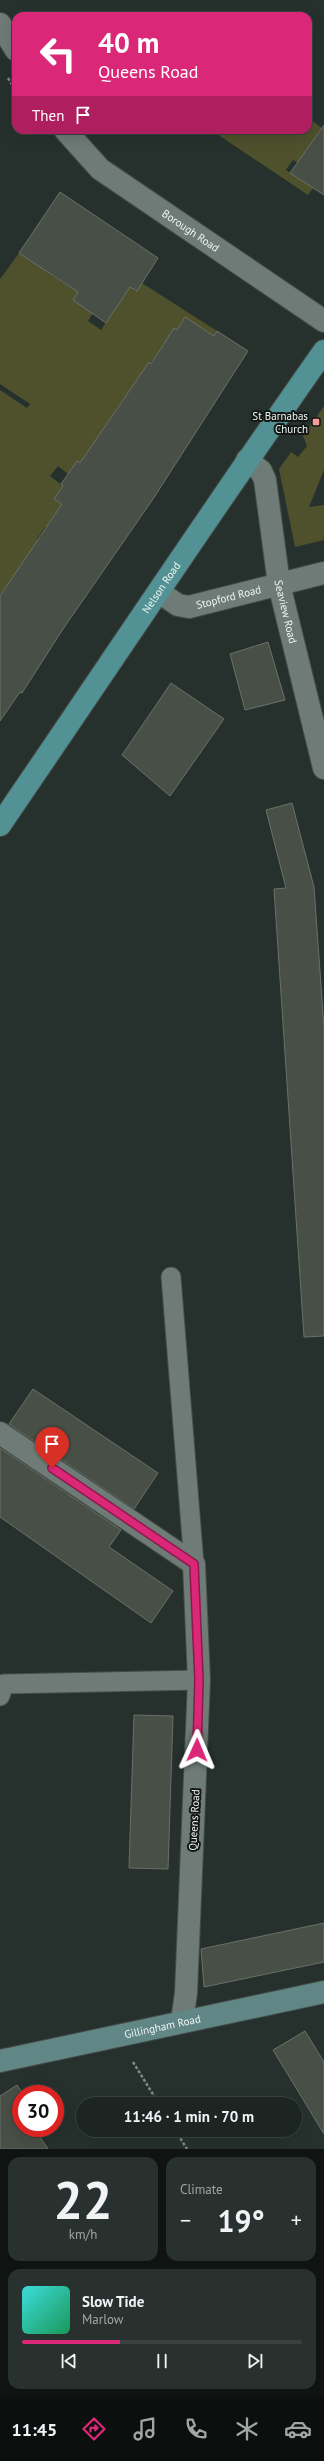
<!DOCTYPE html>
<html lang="en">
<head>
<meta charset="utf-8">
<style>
	:root { --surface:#1c2522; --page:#29312f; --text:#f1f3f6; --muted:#a0a5a5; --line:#3a4240; --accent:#db2777 }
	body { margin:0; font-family:"PT Sans",sans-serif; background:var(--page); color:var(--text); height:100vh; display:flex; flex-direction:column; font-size:15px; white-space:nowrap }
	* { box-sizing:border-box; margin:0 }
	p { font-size:13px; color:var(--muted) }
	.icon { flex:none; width:22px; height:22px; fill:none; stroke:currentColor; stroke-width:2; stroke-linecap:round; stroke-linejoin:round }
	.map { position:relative; height:2149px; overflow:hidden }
	.details { display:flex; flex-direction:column; gap:8px; padding:8px; background:#0f1413; flex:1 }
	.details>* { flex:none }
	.hud { position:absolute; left:12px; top:12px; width:300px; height:122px; border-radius:12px; box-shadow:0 4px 16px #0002,0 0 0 1px var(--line); background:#db2777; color:#fff; overflow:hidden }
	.speed { position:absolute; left:12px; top:2085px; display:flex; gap:8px; font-size:20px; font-weight:700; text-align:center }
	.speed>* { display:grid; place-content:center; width:52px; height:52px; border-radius:50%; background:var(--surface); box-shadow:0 4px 16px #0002,0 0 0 1px var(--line); line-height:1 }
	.speed .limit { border:6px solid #d22; background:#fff; color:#111 }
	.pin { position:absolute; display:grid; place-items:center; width:34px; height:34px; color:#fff; margin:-41px -17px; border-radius:50% 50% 50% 0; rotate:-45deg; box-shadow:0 0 4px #0007 }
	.pin .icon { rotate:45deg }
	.me { position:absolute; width:44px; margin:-22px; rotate:1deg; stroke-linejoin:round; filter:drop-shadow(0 0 3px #0008) }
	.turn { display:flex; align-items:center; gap:14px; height:84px; padding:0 20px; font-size:18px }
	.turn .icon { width:52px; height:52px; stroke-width:2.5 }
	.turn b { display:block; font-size:28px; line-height:34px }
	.then { display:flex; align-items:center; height:38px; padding:0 20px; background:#0003; gap:8px; font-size:15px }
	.big { font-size:30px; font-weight:700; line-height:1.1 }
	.details .card { flex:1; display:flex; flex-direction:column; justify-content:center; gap:6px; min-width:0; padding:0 14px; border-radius:12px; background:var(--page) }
	.details .dial { align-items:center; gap:0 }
	.dial b { font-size:52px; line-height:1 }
	.song { display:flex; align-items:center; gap:12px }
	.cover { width:48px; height:48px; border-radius:6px; background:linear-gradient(135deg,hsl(180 70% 55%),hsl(150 70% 35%)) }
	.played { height:4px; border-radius:2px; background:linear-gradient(90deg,var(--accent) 35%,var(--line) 35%) }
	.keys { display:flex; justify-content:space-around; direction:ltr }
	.heat { display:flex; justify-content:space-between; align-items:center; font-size:22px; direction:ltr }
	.details .tiles { flex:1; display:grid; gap:8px; grid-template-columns:1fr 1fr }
	.card:last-child { grid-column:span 2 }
	.trip { position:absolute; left:76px; top:2097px; width:226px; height:40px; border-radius:20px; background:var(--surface); box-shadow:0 4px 16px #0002,0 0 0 1px var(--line); font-weight:700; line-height:40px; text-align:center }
	.tabs { display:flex; height:64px; justify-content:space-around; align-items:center; background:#0b0f0e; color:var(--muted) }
	.tabs .icon { width:28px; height:28px }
	.tabs .on { color:var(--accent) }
	.tabs b { font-size:18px; color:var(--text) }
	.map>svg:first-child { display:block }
</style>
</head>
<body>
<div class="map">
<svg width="324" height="2149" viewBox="0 0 324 2149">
	<rect width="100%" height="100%" fill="#26312d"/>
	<path fill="#4e512c" d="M308,118L322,128L318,133L324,137L300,164L293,160L286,170L313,188L308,195L211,130H308Z
		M52,238L62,245L45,271L73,289L90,265L93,313L88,321L101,330L130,287L136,291L142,283L217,331L214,336L185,317L177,330L174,328L189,371L159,352L150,364L133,404L124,398L101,432L109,437L68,474L58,466L50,476L63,486L55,499L63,505L71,545L45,527L37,539L51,548L49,578L24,561L8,584L26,611L0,594V390L27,408L30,404L0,384V279L19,253L35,263Z
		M324,406V470L309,507L324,505V540L295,547L279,469L291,452L298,457L307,446L303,436Z"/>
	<path fill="#474f46" stroke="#697168" d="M324,125V195L290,173Z
		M60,192L158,258L137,291L130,287L106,323L73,300L78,292L19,253Z
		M185,317L214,336L217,331L248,351L153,499L63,629L22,693L20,692L0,721V596L62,504L54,499L63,486L61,484L77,461L80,463L149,362L151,364L174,328L177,330Z
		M268,642L285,700L245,710L230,654Z
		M171,683L224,719L170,796L122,755Z
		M292,803L314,887L324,1028V1336L304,1337L274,889L286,888L266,810Z
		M33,1389L158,1473L134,1509L9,1424Z
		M0,1448L121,1530L109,1547L173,1591L151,1623L0,1517Z
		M134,1715L173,1716L168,1869L129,1868Z
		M324,1923V1962L204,1987L201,1949Z
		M305,2031L324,2062V2134L273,2050Z
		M17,2085L23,2094L21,2128H40L36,2131L48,2149H0V2096Z"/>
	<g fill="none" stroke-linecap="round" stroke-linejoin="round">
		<defs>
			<path id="lane" d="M171,1277L194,1564
				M0,1696L4,1684L199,1680"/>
			<g id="street">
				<path d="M0,24L16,50"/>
				<path id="s1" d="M65,130L100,169L324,321"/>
				<path id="s2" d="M247,460L261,471L265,480L279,584L324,768"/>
				<path id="s3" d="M159,592L178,605L189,607L324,573"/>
				<path d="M0,1433L194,1564L199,1680L186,1993L182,2021"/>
			</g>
			<g id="secondary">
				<path id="s4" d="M0,2061L324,1992"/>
			</g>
			<g id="primary">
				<path id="s5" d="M0,825C108,667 214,507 324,351"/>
			</g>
		</defs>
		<use href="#lane" stroke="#454e4a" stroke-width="21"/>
		<use href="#street" stroke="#454e4a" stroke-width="24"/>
		<use href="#secondary" stroke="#454e4a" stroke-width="24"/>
		<use href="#primary" stroke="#454e4a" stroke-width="24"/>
		<path stroke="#808986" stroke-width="2.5" stroke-dasharray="3 2" stroke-linecap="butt" d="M8,78L16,91
			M133,2062L159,2104
			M175,2130L187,2149"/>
		<use href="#lane" stroke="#6e7b76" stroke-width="19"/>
		<use href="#street" stroke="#6e7b76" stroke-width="22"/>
		<use href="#secondary" stroke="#608685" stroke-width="22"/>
		<use href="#primary" stroke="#529294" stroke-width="22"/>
	</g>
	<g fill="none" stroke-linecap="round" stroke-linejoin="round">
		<defs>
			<path id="route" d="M52,1468L194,1564L199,1680L197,1750"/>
		</defs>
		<use href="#route" stroke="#8e194d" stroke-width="10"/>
		<use href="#route" stroke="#db2777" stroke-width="7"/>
	</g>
	<rect fill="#f59b97" stroke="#131816" stroke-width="1.5" x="312" y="418" width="8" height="8" rx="2"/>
	<g text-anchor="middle" stroke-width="4" stroke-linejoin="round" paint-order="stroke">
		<g font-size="11" fill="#eef5f3" stroke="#131816">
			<text dy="4" stroke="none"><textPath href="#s1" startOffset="162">Borough Road</textPath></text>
			<text dy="4" stroke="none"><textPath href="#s5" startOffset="287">Nelson Road</textPath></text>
			<text dy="4" stroke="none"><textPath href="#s3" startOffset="75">Stopford Road</textPath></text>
			<text dy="4" stroke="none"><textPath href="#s2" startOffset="161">Seaview Road</textPath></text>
			<text transform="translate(194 1820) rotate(-87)" y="4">Queens Road</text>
			<text dy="4" stroke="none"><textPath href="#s4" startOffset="166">Gillingham Road</textPath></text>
		</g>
		<g font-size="11" fill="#eef5f3" stroke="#131816" text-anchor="end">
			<text x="308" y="420">St Barnabas<tspan x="308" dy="13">Church</tspan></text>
		</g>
	</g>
</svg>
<div class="speed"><div class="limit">30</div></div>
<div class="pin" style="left:52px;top:1468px;background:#d93025"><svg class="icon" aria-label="arrive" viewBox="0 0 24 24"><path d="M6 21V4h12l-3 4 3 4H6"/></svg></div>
<svg class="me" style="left:197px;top:1750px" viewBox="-20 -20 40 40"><path d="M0-17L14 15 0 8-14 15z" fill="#db2777" stroke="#fff" stroke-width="4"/></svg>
<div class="trip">11:46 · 1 min · 70 m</div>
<div class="hud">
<div class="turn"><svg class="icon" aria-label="left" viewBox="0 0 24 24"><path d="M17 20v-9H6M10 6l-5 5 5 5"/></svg><div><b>40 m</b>Queens Road</div></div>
<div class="then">Then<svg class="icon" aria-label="arrive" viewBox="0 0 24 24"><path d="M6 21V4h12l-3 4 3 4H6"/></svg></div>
</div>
</div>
<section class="details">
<div class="tiles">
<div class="card dial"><b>22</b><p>km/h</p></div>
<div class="card"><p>Climate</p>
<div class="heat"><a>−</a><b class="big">19°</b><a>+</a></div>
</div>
<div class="card">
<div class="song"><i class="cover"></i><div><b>Slow Tide</b><p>Marlow</p></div></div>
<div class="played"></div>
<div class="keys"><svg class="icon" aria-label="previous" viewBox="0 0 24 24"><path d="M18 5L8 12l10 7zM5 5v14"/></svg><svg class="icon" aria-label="pause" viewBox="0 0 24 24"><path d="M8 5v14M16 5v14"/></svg><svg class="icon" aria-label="next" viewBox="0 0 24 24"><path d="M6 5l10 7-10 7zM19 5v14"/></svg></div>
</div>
</div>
</section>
<nav class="tabs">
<b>11:45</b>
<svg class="icon on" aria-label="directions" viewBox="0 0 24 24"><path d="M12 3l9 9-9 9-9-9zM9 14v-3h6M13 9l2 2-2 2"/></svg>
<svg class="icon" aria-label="music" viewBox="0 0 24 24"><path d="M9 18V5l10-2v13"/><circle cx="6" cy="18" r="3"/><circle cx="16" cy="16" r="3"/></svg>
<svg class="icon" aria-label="phone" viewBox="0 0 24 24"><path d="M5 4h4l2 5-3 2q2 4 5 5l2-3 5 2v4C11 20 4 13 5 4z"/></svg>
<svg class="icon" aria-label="climate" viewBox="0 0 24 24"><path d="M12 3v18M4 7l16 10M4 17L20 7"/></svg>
<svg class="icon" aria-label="car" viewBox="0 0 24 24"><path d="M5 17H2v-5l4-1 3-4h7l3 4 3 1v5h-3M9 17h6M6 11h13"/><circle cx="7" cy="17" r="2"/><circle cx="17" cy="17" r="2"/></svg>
</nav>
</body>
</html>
